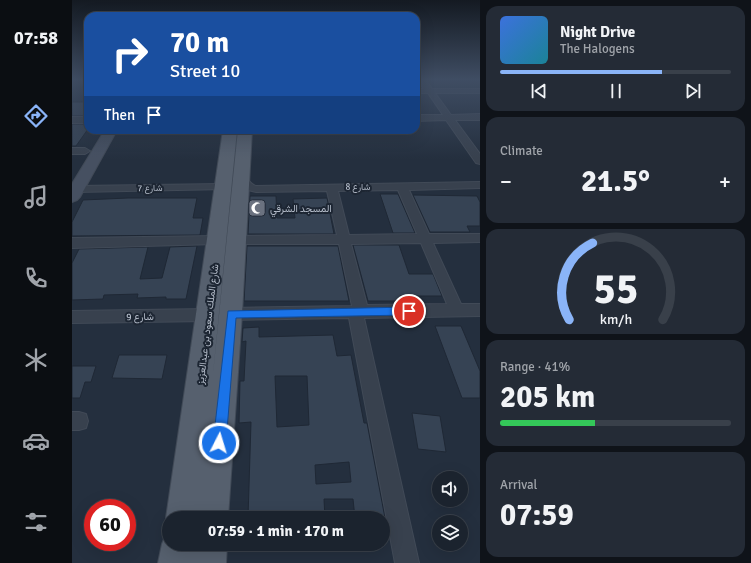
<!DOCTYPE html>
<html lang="en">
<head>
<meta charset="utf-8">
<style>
	:root { --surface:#1b232e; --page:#242b36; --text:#f1f3f6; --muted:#a0a4aa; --line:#39404a; --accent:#8ab4f8 }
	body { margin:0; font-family:Signika,Vazirmatn,sans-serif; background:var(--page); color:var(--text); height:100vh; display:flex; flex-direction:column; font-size:15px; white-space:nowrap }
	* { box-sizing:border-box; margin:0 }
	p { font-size:13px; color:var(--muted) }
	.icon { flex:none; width:22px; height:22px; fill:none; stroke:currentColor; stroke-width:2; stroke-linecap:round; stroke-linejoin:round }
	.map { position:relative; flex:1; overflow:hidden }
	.panel { display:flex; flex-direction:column; gap:6px; padding:6px; background:#0f1319; width:271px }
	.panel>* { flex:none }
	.guide { position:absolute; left:12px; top:12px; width:336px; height:122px; border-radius:12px; box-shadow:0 4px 16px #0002,0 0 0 1px var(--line); background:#1a4fa0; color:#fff; overflow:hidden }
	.buttons { position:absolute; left:360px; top:471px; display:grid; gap:8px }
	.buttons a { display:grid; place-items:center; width:36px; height:36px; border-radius:50%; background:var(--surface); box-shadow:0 4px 16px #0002,0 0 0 1px var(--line); font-size:20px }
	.speed { position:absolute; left:12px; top:499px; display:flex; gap:8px; font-size:20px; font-weight:700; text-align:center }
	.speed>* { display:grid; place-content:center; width:52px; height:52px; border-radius:50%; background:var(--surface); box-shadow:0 4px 16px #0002,0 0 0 1px var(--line); line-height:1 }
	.speed .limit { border:6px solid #d22; background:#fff; color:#111 }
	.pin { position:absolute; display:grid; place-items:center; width:34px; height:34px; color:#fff; margin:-17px; border:2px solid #fff; border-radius:50%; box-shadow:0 1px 4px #0007 }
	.me { position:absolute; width:44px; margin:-22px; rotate:5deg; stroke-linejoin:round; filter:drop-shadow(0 0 3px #0008) }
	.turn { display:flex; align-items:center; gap:14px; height:84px; padding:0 20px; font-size:18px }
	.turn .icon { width:52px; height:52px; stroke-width:2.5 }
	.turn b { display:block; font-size:28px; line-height:34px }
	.then { display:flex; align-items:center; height:38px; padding:0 20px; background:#0003; gap:8px; font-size:15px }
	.big { font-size:30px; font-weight:700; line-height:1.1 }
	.panel .card { flex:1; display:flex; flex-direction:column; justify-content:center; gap:6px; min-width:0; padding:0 14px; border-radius:12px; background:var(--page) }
	.panel .dial { align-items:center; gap:0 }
	.dial svg { height:104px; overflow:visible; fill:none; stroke:var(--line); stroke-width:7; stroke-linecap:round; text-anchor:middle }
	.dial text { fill:var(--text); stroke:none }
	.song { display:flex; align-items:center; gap:12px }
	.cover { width:48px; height:48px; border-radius:6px; background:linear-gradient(135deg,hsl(220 70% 55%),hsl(190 70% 35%)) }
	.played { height:4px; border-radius:2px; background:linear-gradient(90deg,var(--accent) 70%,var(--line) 70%) }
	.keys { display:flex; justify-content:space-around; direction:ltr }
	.heat { display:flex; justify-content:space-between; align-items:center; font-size:22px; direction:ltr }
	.charge { height:6px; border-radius:3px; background:linear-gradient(90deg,#34c759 41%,var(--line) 0) }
	.trip { position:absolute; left:90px; top:511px; width:228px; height:40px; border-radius:20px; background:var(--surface); box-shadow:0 4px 16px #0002,0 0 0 1px var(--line); font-weight:700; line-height:40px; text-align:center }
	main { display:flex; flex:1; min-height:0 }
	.menu { display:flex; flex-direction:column; width:72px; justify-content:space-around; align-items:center; background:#0b0e12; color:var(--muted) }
	.menu .icon { width:28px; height:28px }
	.menu .selected { color:var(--accent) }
	.menu b { font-size:18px; color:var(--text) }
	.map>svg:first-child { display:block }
</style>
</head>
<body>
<main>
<nav class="menu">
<b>07:58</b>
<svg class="icon selected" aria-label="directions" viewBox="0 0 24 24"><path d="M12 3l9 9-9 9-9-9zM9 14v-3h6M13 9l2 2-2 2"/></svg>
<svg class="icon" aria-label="music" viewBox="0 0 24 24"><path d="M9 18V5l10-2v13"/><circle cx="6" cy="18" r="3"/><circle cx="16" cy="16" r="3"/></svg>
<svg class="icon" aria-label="phone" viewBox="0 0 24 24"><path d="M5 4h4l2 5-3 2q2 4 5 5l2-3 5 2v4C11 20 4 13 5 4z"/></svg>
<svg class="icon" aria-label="climate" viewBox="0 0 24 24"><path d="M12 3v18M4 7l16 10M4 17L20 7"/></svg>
<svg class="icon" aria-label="car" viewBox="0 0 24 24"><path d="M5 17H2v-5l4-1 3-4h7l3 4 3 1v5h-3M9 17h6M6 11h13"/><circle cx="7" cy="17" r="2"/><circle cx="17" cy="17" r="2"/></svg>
<svg class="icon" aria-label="filters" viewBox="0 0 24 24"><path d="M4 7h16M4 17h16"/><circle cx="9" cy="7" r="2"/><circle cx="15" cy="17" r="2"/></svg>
</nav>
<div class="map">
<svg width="408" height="563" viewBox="0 0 408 563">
	<rect width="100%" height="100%" fill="#242f3e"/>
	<path fill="#364354" stroke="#1f2835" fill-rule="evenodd" d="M0,102H16V110L12,116H0Z
		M0,124H16V129L4,146H0Z
		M308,194H326L343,233H321Z
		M341,195L405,196L408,202V226H395L398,232H358Z
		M178,196H204L205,218H223L221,199L255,198L262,234H176Z
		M56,198H125L121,218H131L128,235L0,236V222L11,200Z
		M281,245H327L337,274H361L370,296H328L329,301H296Z
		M125,246L114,299H94V297L65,298L66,294L32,295L31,299L0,300V263L7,249L76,247L68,279L90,278L98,247Z
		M175,246H266L277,301H172Z
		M363,326H389L408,371V398H390Z
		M187,327V337L261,335L265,356L279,355L292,423H295L313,518H283L281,499H252L253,518H176L179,422L167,423L168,381H172L174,341L170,342L171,328ZM203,376H235L237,425L205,427ZM277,462L279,482L244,484L243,465Z
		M47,355H95L90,379L40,378Z
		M0,366H24L19,382H13L8,398H0Z
		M340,413L368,416L374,452L346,449Z"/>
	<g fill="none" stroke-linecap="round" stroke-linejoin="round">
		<defs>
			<path id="street" d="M346,80H354L360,89H408V93H363L379,115L408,114V120H383L408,154V164L404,163L374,120L344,121V115H371L356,93H344V89H352Z
				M0,117H16V123H0Z
				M0,148H13L18,151L13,154H0Z
				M168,174C175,176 177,184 184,186L408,182V188L337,190L357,234H408V242L361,243L389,304H408V316L292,318L347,563H323L277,318L159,320L154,319L151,314L154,309L159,308L280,306L267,244H164L160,243L158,240L160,237L164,236L265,235L255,191L184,192L172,189L163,177ZM326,190L345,234L277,235L266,191ZM349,243L375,304L295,305L279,244Z
				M151,184L156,187L155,189L5,192L0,190L1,187L5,186Z
				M145,236L149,237L151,240L149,243L145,244L0,248V238Z
				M136,309L141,310L144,315L141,320L136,321L0,323V311Z
				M0,412H7L14,414L16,421L14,428L7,430H0Z"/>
			<path id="secondary" d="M33,130H45L8,197L5,200L0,202V184Z"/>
			<path id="primary" d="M151,130H165L141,374L166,130H180L170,314L156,518H97V526L94,518Z
				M97,531V544H155L154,563H86L90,544L95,532Z"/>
		</defs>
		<use href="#street" stroke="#414a57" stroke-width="2"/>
		<use href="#secondary" stroke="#414a57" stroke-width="2"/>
		<use href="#primary" stroke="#414a57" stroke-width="2"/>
		<use href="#street" fill="#38414e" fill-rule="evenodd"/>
		<use href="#secondary" fill="#465061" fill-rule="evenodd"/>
		<use href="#primary" fill="#56606e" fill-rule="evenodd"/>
	</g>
	<linearGradient id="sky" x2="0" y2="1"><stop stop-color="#141a22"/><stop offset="0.5" stop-color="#3f4d63"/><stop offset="1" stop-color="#3f4d63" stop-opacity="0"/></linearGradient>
	<rect width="408" height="159" fill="url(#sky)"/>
	<path fill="#1a73e8" stroke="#114b97" d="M337,307L341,308L342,311L341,314L337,315L164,318L154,443L152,447L147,449L143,447L141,443L156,311Z"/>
	<defs>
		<symbol id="mosque-square" viewBox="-11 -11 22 22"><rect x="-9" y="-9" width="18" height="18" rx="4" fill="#6b7280" stroke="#1d2633"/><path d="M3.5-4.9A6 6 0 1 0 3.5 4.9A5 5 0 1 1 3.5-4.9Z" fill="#fff"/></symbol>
	</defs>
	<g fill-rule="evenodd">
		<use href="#mosque-square" x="175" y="198" width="20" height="20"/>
	</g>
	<g text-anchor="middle" stroke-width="4" stroke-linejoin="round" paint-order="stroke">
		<g font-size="9" fill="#b4bcc9" stroke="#1d2633">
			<text x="286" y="190">شارع 8</text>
			<text transform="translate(78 188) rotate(-1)" y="3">شارع 7</text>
		</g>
		<g font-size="10" fill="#b4bcc9" stroke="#1d2633" text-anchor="start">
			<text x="198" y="212">المسجد الشرقي</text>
		</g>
		<g font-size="10" fill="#b4bcc9" stroke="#1d2633">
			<text transform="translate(68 316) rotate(-1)" y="4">شارع 9</text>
			<text transform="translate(135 324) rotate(-83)" y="4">شارع الملك سعود بن عبدالعزيز</text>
		</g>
	</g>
</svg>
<div class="buttons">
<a><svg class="icon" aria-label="sound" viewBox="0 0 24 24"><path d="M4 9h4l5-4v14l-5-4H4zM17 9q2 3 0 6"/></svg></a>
<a><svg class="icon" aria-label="layers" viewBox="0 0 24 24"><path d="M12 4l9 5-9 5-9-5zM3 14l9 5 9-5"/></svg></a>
</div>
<div class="speed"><div class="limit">60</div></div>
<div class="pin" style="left:337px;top:311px;background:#d93025"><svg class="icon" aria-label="arrive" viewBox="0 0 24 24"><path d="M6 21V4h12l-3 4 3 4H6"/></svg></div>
<svg class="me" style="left:147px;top:443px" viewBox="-20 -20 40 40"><circle r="17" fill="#1a73e8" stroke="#fff" stroke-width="3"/><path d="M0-11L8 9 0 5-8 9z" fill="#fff"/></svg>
<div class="trip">07:59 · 1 min · 170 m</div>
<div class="guide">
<div class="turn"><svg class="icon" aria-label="right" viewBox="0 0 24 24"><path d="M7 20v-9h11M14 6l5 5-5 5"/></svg><div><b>70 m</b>Street 10</div></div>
<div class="then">Then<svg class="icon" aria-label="arrive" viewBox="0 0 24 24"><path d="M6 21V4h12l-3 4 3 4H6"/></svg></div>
</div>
</div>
<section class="panel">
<div class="card">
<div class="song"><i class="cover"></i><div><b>Night Drive</b><p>The Halogens</p></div></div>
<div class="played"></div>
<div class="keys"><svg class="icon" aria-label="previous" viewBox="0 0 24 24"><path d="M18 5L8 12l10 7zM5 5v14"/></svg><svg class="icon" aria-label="pause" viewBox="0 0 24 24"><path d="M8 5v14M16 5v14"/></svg><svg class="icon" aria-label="next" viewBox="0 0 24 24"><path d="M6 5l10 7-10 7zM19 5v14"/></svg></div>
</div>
<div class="card"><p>Climate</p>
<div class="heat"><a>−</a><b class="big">21.5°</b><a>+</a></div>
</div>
<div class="card dial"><svg viewBox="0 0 100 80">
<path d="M14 69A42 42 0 1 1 86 69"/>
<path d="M14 69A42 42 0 0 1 32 10" stroke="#8ab4f8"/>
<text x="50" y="56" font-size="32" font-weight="700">55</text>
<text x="50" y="72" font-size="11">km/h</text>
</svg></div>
<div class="card"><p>Range · 41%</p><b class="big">205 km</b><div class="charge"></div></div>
<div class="card"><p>Arrival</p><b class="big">07:59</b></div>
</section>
</main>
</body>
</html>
